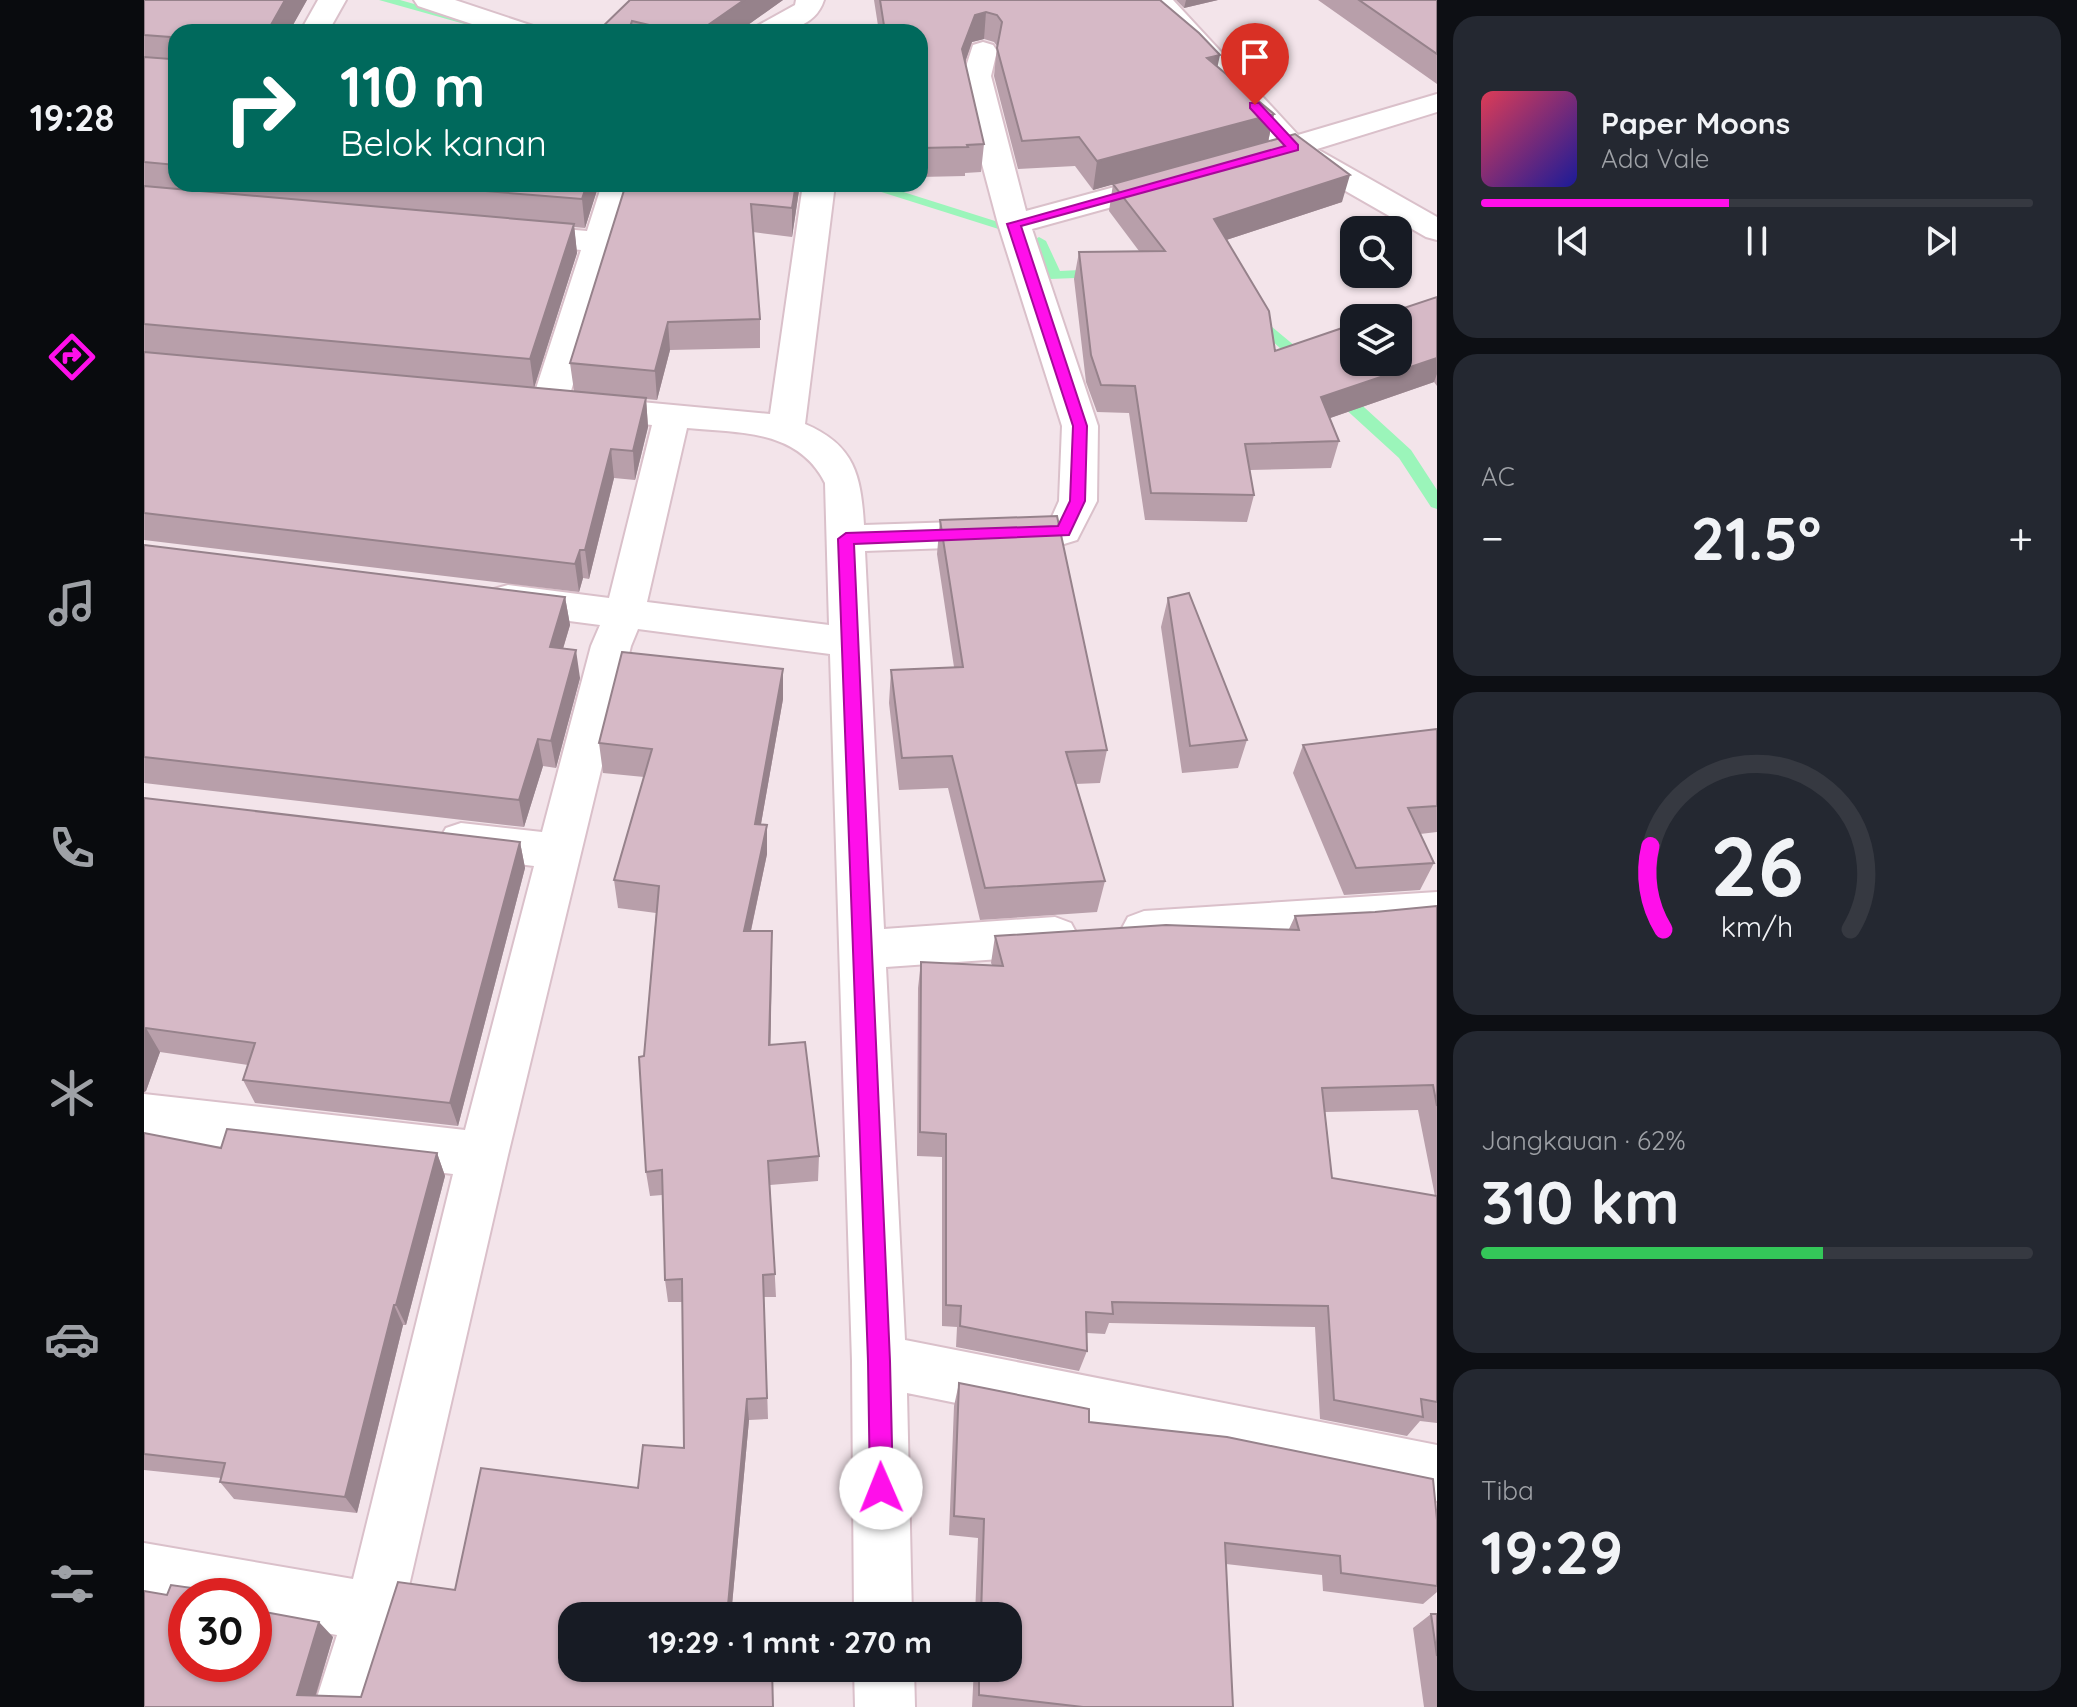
<!DOCTYPE html>
<html lang="id">
<head>
<meta charset="utf-8">
<style>
	:root { --surface:#171b24; --page:#242831; --text:#f1f3f6; --muted:#9ea1a6; --line:#363941; --accent:#ff0fea }
	body { margin:0; font-family:Quicksand,sans-serif; background:var(--page); color:var(--text); height:100vh; display:flex; flex-direction:column; font-size:30px; white-space:nowrap }
	* { box-sizing:border-box; margin:0 }
	p { font-size:26px; color:var(--muted) }
	.icon { flex:none; width:44px; height:44px; fill:none; stroke:currentColor; stroke-width:2; stroke-linecap:round; stroke-linejoin:round }
	.map { position:relative; flex:1; overflow:hidden }
	.drawer { display:flex; flex-direction:column; gap:16px; padding:16px; background:#0d0f14; width:640px }
	.drawer>* { flex:none }
	.hud { position:absolute; left:24px; top:24px; width:760px; height:168px; border-radius:24px; box-shadow:0 2px 6px #0004; background:#00695c; color:#fff; overflow:hidden }
	.fabs { position:absolute; left:1196px; top:216px; display:grid; gap:16px }
	.fabs a { display:grid; place-items:center; width:72px; height:72px; border-radius:16px; background:var(--surface); box-shadow:0 2px 6px #0004; font-size:40px }
	.speed { position:absolute; left:24px; top:1578px; display:flex; gap:16px; font-size:40px; font-weight:700; text-align:center }
	.speed>* { display:grid; place-content:center; width:104px; height:104px; border-radius:50%; background:var(--surface); box-shadow:0 2px 6px #0004; line-height:1 }
	.speed .limit { border:12px solid #d22; background:#fff; color:#111 }
	.pin { position:absolute; display:grid; place-items:center; width:68px; height:68px; color:#fff; margin:-82px -34px; border-radius:50% 50% 50% 0; rotate:-45deg; box-shadow:0 0 8px #0007 }
	.pin .icon { rotate:45deg }
	.me { position:absolute; width:88px; margin:-44px; rotate:359deg; stroke-linejoin:round; filter:drop-shadow(0 0 6px #0008) }
	.turn { display:flex; align-items:center; gap:28px; height:168px; padding:0 40px; font-size:36px }
	.turn .icon { width:104px; height:104px; stroke-width:2.5 }
	.turn b { display:block; font-size:56px; line-height:68px }
	.big { font-size:60px; font-weight:800; line-height:1.1 }
	.drawer .card { flex:1; display:flex; flex-direction:column; justify-content:center; gap:12px; min-width:0; padding:0 28px; border-radius:24px; background:var(--page) }
	.drawer .dial { align-items:center; gap:0 }
	.dial svg { height:208px; overflow:visible; fill:none; stroke:var(--line); stroke-width:7; stroke-linecap:round; text-anchor:middle }
	.dial text { fill:var(--text); stroke:none }
	.song { display:flex; align-items:center; gap:24px }
	.cover { width:96px; height:96px; border-radius:12px; background:linear-gradient(135deg,hsl(350 70% 55%),hsl(240 70% 35%)) }
	.played { height:8px; border-radius:4px; background:linear-gradient(90deg,var(--accent) 45%,var(--line) 45%) }
	.keys { display:flex; justify-content:space-around; direction:ltr }
	.heat { display:flex; justify-content:space-between; align-items:center; font-size:44px; direction:ltr }
	.charge { height:12px; border-radius:6px; background:linear-gradient(90deg,#34c759 62%,var(--line) 0) }
	.trip { position:absolute; left:414px; top:1602px; width:464px; height:80px; border-radius:24px; background:var(--surface); box-shadow:0 2px 6px #0004; font-weight:800; line-height:80px; text-align:center }
	main { display:flex; flex:1; min-height:0 }
	.dock { display:flex; flex-direction:column; width:144px; justify-content:space-around; align-items:center; background:#090b0e; color:var(--muted) }
	.dock .icon { width:56px; height:56px }
	.dock .on { color:var(--accent) }
	.dock b { font-size:36px; color:var(--text) }
	.map>svg:first-child { display:block }
</style>
</head>
<body>
<main>
<nav class="dock">
<b>19:28</b>
<svg class="icon on" aria-label="directions" viewBox="0 0 24 24"><path d="M12 3l9 9-9 9-9-9zM9 14v-3h6M13 9l2 2-2 2"/></svg>
<svg class="icon" aria-label="music" viewBox="0 0 24 24"><path d="M9 18V5l10-2v13"/><circle cx="6" cy="18" r="3"/><circle cx="16" cy="16" r="3"/></svg>
<svg class="icon" aria-label="phone" viewBox="0 0 24 24"><path d="M5 4h4l2 5-3 2q2 4 5 5l2-3 5 2v4C11 20 4 13 5 4z"/></svg>
<svg class="icon" aria-label="climate" viewBox="0 0 24 24"><path d="M12 3v18M4 7l16 10M4 17L20 7"/></svg>
<svg class="icon" aria-label="car" viewBox="0 0 24 24"><path d="M5 17H2v-5l4-1 3-4h7l3 4 3 1v5h-3M9 17h6M6 11h13"/><circle cx="7" cy="17" r="2"/><circle cx="17" cy="17" r="2"/></svg>
<svg class="icon" aria-label="filters" viewBox="0 0 24 24"><path d="M4 7h16M4 17h16"/><circle cx="9" cy="7" r="2"/><circle cx="15" cy="17" r="2"/></svg>
</nav>
<div class="map">
<svg width="1293" height="1707" viewBox="0 0 1293 1707">
	<rect width="100%" height="100%" fill="#f3e4ea"/>
	<g fill="none" stroke-linecap="round" stroke-linejoin="round">
		<path fill="#9bf5ba" fill-rule="evenodd" d="M235,0H256L370,32H349Z
			M712,184H734L876,229L869,233L864,232Z
			M895,237L902,241L916,271L957,269L964,273L957,277L906,279L888,241Z
			M1109,311L1169,361V367H1157L1104,319L1101,316Z
			M1192,386L1198,387L1267,450L1293,490V509L1287,507L1255,458L1186,395V387Z"/>
		<defs>
			<path id="minor" d="M174,0H202L184,32H156Z
				M270,0H311L389,26L393,32H352L274,6Z
				M652,0H680C670,31 636,32 609,32L613,26L651,5Z
				M1000,0H1029L1154,135L1293,94V112L1173,149L1293,217V240L1282,237L1144,158L1108,168L1097,165L1093,159L1097,153L1128,143Z
				M839,42L849,45L853,51L847,76L882,211L1026,172L1037,174L1041,181L1037,188L888,229L954,426L953,501L933,540L920,544L721,551L740,929L911,917L927,923L934,936L927,949L911,955L742,967L761,1340L1293,1445V1501L763,1393L768,1616H710L708,1361L686,654L494,629L487,646L364,1155L259,1612L230,1707H170L193,1635L110,1620V1596H42V1608L0,1601V1543L209,1579L309,1174L0,1138V1094L321,1130L390,866L317,857L302,852L295,840L302,828L317,823L398,832L447,646L456,625L364,613L350,609L344,599L350,589L364,585L465,598L508,425L431,416L426,408L431,400L444,397L626,414L659,184H691L661,424C711,445 717,476 720,525L907,519L915,501L918,426L854,224L830,134L819,76L829,45ZM543,428C595,433 654,429 681,483L685,625L503,602Z
				M458,184H490L423,404L417,412L405,415L393,412L387,404L437,250L361,242L356,235L361,228L372,225L443,231Z
				M1293,892V928L1000,949L984,943L977,930L984,917L1000,911Z
				M710,1668H770L771,1707H711Z"/>
		</defs>
		<use href="#minor" stroke="#dac0ca" stroke-width="4"/>
		<use href="#minor" fill="#fff" fill-rule="evenodd"/>
	</g>
	<path fill="#b89faa" fill-rule="evenodd" d="M0,0H163L145,32H32V184H455L441,228L430,227L433,253L390,388L0,352Z
		M486,0H639L594,32H453Z
		M730,0H1016L1073,67L1130,114L1124,142L1198,202L1082,240L1131,351L1293,297V386L1290,382L1186,418L1195,441L1187,468L1106,470L1110,495L1103,522L1001,520L985,413L953,412L942,382L930,279L935,252L995,251L965,211L969,184L949,190L931,166L874,169L850,76L853,46L850,42L840,39L828,42L821,62L840,144L837,172L821,173V176L776,177V32H735Z
		M1032,0H1074L1040,8Z
		M1174,0H1293V84Z
		M482,184H656L648,237L609,232L616,319V348L526,350L513,400L502,399L504,427L491,480L470,478L445,579L439,578L435,592L0,540V352L430,391L426,363Z
		M796,520L963,750L956,783L931,784L961,881L953,912L836,920L804,788L755,790L745,703L747,670L810,667L793,554Z
		M0,545L421,597L426,625L419,649L436,678L412,768L399,766L380,827L0,783Z
		M1024,598L1103,740L1094,768L1038,773L1017,627Z
		M639,669V699L617,824L623,825V854L607,931H628L626,1045L675,1156L674,1181L626,1185L632,1297H620L624,1419L605,1420L587,1616H428L629,1707H0L23,1595L42,1596L189,1637L172,1696L217,1697L311,1590L494,1488L540,1448L539,1302H524L521,1280L518,1195L506,1196L502,1172L500,1056L512,913L474,908L470,880L500,777L459,773L455,743Z
		M1293,729V832L1276,834L1290,863L1276,890L1200,895L1149,773L1159,745Z
		M0,798L376,842L381,868L314,1126L111,1103L99,1080L104,1065L16,1052L2,1091L0,1092Z
		M1293,906V1423L1276,1421L1263,1436L1176,1419L1171,1327L965,1323L961,1334L943,1333V1351L935,1371L812,1347L813,1327L798,1326V1157L773,1156L774,988L777,962L848,965L847,963L851,936L1145,929L1151,916L1231,912ZM1274,1110L1291,1196L1188,1178L1181,1112Z
		M0,1133L77,1148L293,1153L301,1176L262,1325H259L213,1513L90,1499L76,1482L77,1478L0,1470Z
		M815,1383L945,1422L1293,1586V1592L1279,1604L1179,1591L1178,1575L1082,1564L1089,1707H828L830,1668H864V1616H831L834,1538L805,1535L810,1406Z
		M1287,1614H1293V1707H1280L1269,1628Z"/>
	<path fill="#96828b" d="M141,0H163L145,32H123Z
		M600,0H639L594,32H554Z
		M1042,0H1074L1040,8Z
		M842,12L840,39L828,42L816,77L818,49L831,15Z
		M488,21L489,32H484Z
		M1076,55L1070,83L1063,58Z
		M1130,114L1124,142L949,190L953,161Z
		M1206,175L1198,202L1064,246L1070,219Z
		M443,184H455L441,228L438,199Z
		M652,184H656L648,237V208Z
		M430,224L433,253L390,388L386,359Z
		M524,322L526,350L513,400L511,371Z
		M1293,358V374L1290,382L1169,424L1177,397Z
		M502,398L504,427L491,480L489,451Z
		M467,449L470,478L445,579L441,550Z
		M436,550L439,578L435,592L431,564Z
		M421,597L426,625L411,675L406,647Z
		M432,650L436,678L412,768L407,741Z
		M639,669V699L612,852L611,824Z
		M394,739L399,766L380,827L375,800Z
		M623,825V854L601,958L600,931Z
		M376,842L381,868L314,1126L306,1103Z
		M628,931V959L626,1072L625,1045Z
		M2,1028L16,1052L2,1091L0,1092V1032Z
		M293,1153L301,1176L262,1325L252,1305Z
		M250,1305L259,1325L213,1513L201,1497Z
		M603,1399L605,1420L587,1616H583Z
		M175,1622L189,1637L168,1707L153,1695Z"/>
	<path fill="#d6b9c6" stroke="#96828b" stroke-width="2" d="M0,0H141L123,32H32V165L0,162V57L26,59V37L0,35Z
		M486,0H600L554,32H535L488,21L484,32H453Z
		M736,0H1016L1055,33L1076,55L1063,58L1130,114L953,161L935,137L878,141L853,48L858,22L853,15L842,12L831,15L818,49L840,144L823,145L824,147L776,148V32H741Z
		M1215,0H1293V54Z
		M1151,134L1206,175L1070,219L1125,311L1131,351L1210,324V362H1254V318H1230L1293,297V358L1177,397L1195,441L1101,444L1110,495L1007,493L991,386L957,385L947,355L935,252L1021,251L969,184Z
		M255,184H443L438,199Z
		M482,184H652L648,208L607,204L616,319L524,322L511,371L426,363Z
		M0,186L430,224L386,359L0,324Z
		M0,352L502,398L489,451L467,449L441,550H436L431,564L0,513Z
		M913,516L963,750L922,752L961,881L841,888L808,756L758,758L747,670L819,667L796,520Z
		M0,545L421,597L406,647L432,650L407,741L394,739L375,800L0,757Z
		M1045,593L1103,740L1046,746L1024,598Z
		M478,652L639,669L611,824L623,825L600,931H628L625,1045L661,1042L675,1156L624,1161L631,1274L619,1275L623,1398L603,1399L583,1616H428V1668H628L629,1707H0V1591L23,1595L27,1585L91,1594V1596H42V1664H110V1610L175,1622L153,1695L217,1697L254,1582L311,1590L337,1468L494,1488L499,1445L540,1448L538,1279L521,1280L518,1170L502,1172L495,1057L500,1056L515,886L470,880L508,749L455,743Z
		M1293,729V806L1264,808L1290,863L1212,868L1159,745Z
		M0,798L376,842L306,1103L99,1080L111,1043L2,1028L0,1032Z
		M1293,906V1106L1289,1085L1178,1088L1188,1178L1293,1196V1402L1277,1399L1279,1417L1190,1400L1184,1306L968,1302L969,1314L942,1312L943,1351L816,1326L817,1306L802,1305V1134L776,1132L777,962L859,966L851,936L1022,925L1155,930L1151,916L1231,912Z
		M83,1129L293,1153L252,1305H250L201,1497L76,1482L81,1463L0,1454V1133L77,1148Z
		M815,1383L945,1409V1422L1083,1437L1289,1479L1293,1520V1586L1197,1573L1196,1556L1081,1543L1089,1707H939L835,1695V1668H864V1616H837L840,1519L810,1516Z
		M1287,1614H1293V1656Z"/>
	<path fill="#ff0fea" stroke="#a60a98" stroke-width="2" d="M1106,103H1115L1154,145V150L877,226L943,426L941,501L925,535L710,544L746,1361L749,1488L745,1497L737,1500L729,1497L726,1488L724,1361L694,539L702,533L914,526L926,501L929,426L863,224L1141,146L1106,108Z"/>
</svg>
<div class="fabs">
<a><svg class="icon" aria-label="search" viewBox="0 0 24 24"><circle cx="10" cy="10" r="6"/><path d="M15 15l6 6"/></svg></a>
<a><svg class="icon" aria-label="layers" viewBox="0 0 24 24"><path d="M12 4l9 5-9 5-9-5zM3 14l9 5 9-5"/></svg></a>
</div>
<div class="speed"><div class="limit">30</div></div>
<div class="pin" style="left:1111px;top:105px;background:#d93025"><svg class="icon" aria-label="arrive" viewBox="0 0 24 24"><path d="M6 21V4h12l-3 4 3 4H6"/></svg></div>
<svg class="me" style="left:737px;top:1488px" viewBox="-20 -20 40 40"><circle r="19" fill="#fff"/><path d="M0-13L10 11 0 6-10 11z" fill="#ff0fea"/></svg>
<div class="trip">19:29 · 1 mnt · 270 m</div>
<div class="hud">
<div class="turn"><svg class="icon" aria-label="right" viewBox="0 0 24 24"><path d="M7 20v-9h11M14 6l5 5-5 5"/></svg><div><b>110 m</b>Belok kanan</div></div>
</div>
</div>
<section class="drawer">
<div class="card">
<div class="song"><i class="cover"></i><div><b>Paper Moons</b><p>Ada Vale</p></div></div>
<div class="played"></div>
<div class="keys"><svg class="icon" aria-label="previous" viewBox="0 0 24 24"><path d="M18 5L8 12l10 7zM5 5v14"/></svg><svg class="icon" aria-label="pause" viewBox="0 0 24 24"><path d="M8 5v14M16 5v14"/></svg><svg class="icon" aria-label="next" viewBox="0 0 24 24"><path d="M6 5l10 7-10 7zM19 5v14"/></svg></div>
</div>
<div class="card"><p>AC</p>
<div class="heat"><a>−</a><b class="big">21.5°</b><a>+</a></div>
</div>
<div class="card dial"><svg viewBox="0 0 100 80">
<path d="M14 69A42 42 0 1 1 86 69"/>
<path d="M14 69A42 42 0 0 1 9 37" stroke="#ff0fea"/>
<text x="50" y="56" font-size="32" font-weight="700">26</text>
<text x="50" y="72" font-size="11">km/h</text>
</svg></div>
<div class="card"><p>Jangkauan · 62%</p><b class="big">310 km</b><div class="charge"></div></div>
<div class="card"><p>Tiba</p><b class="big">19:29</b></div>
</section>
</main>
</body>
</html>
